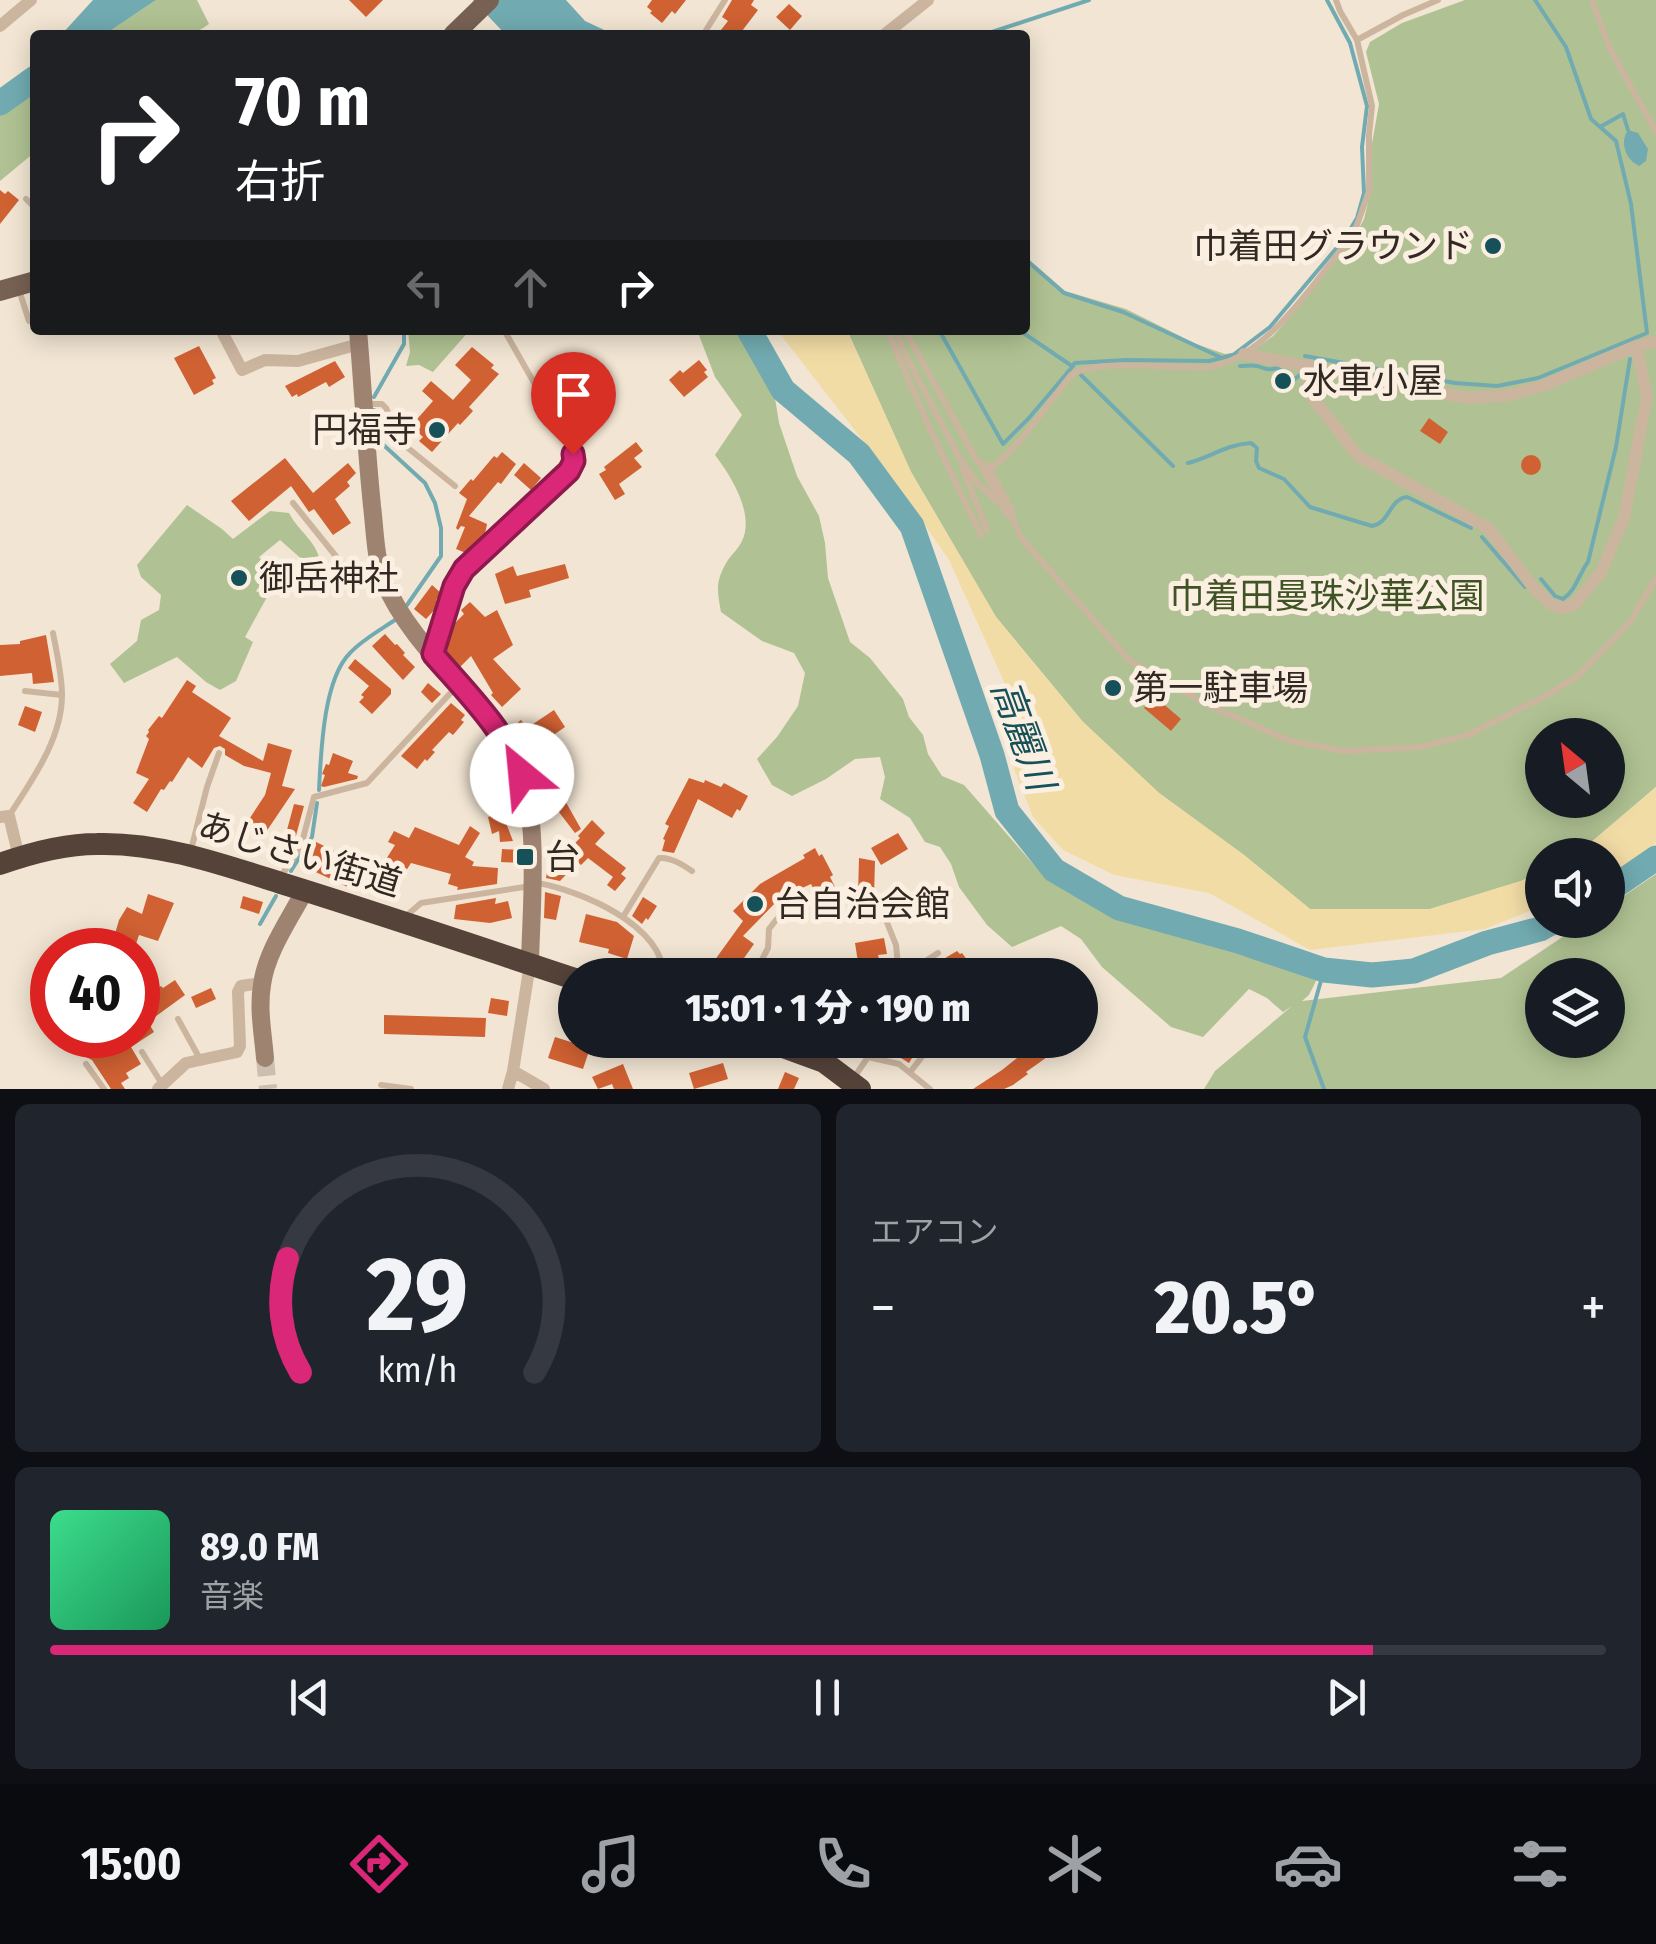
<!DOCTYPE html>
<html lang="ja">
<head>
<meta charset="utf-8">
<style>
	:root { --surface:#171b24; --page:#20242c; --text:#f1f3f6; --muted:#9ea1a6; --line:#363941; --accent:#db2777 }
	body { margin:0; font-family:"Fira Sans Condensed","Noto Sans JP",sans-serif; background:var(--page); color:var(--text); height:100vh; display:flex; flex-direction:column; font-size:38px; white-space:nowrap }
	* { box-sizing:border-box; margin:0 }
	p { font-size:32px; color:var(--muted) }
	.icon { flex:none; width:55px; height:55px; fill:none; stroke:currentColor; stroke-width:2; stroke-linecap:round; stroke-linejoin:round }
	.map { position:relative; height:1089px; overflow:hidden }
	.panel { display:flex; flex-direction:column; gap:15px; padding:15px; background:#0d0f14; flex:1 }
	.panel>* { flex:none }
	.guide { position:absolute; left:30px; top:30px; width:1000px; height:305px; border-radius:10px; box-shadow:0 5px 25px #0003; background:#202124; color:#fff; overflow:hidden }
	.needle { width:65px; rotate:331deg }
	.buttons { position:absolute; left:1525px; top:718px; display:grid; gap:20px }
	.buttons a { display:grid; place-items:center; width:100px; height:100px; border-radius:50%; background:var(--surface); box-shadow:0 5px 25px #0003; font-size:50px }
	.speed { position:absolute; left:30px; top:928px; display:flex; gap:20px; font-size:50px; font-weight:700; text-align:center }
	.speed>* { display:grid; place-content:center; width:130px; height:130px; border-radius:50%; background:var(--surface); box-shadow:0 5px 25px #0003; line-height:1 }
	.speed .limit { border:15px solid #d22; background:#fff; color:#111 }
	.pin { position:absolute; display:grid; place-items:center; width:85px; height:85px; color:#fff; margin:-102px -42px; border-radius:50% 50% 50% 0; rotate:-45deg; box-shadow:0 0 10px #0007 }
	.pin .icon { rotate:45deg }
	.me { position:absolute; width:110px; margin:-55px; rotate:332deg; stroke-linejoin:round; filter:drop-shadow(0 0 8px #0008) }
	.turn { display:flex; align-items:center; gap:35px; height:210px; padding:0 40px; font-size:45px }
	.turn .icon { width:130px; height:130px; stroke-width:2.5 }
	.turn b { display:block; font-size:70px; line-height:85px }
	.lanes { display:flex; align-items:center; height:95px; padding:0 40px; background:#0003; justify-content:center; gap:50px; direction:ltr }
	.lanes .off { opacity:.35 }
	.big { font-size:75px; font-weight:800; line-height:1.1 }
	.panel .card { flex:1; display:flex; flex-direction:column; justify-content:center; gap:15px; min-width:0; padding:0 35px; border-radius:15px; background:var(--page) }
	.panel .dial { align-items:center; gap:0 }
	.dial svg { height:260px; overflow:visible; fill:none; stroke:var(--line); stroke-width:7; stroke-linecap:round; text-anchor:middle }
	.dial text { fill:var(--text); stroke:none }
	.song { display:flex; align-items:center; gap:30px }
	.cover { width:120px; height:120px; border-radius:15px; background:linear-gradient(135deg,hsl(150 70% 55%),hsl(150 70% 35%)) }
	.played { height:10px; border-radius:5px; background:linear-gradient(90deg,var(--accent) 85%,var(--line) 85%) }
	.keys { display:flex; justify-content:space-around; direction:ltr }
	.heat { display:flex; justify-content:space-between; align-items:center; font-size:55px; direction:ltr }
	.panel .tiles { flex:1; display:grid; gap:15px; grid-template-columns:1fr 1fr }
	.card:last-child { grid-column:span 2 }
	.trip { position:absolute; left:558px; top:958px; width:540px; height:100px; border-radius:50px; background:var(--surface); box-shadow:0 5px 25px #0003; font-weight:800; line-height:100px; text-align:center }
	.menu { display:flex; height:160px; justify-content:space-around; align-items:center; background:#090b0e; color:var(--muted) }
	.menu .icon { width:70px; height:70px }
	.menu .current { color:var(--accent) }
	.menu b { font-size:45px; color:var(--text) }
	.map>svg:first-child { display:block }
</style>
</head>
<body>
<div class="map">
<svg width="1656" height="1089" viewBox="0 0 1656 1089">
	<rect width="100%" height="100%" fill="#f2e5d3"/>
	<path fill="#b0c293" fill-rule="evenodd" d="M156,0H197L209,24C197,32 190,38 176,31L167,35H104Z
		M1465,0H1656V787L1576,855H1542V871L1521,881L1430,909H1310L1244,855L1159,793L1083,722L996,617L911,472L847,330H1025V256L1065,291L1126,309L1196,344L1225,354L1254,350L1273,336L1289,318L1354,238L1364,219L1371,190V149L1379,104L1366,52L1370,42L1402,23ZM1542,735H1608V800H1542Z
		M35,86V152L0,181V115Z
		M408,330H470L433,372L419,365L406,366L410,352Z
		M697,330H736L752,359L766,373L774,392L779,423L797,476L819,516L825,543L828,578L850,642L870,658L903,699L909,717L923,735L928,754L942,776L964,785L1041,873L1105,909L1146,924L1294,967L1318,977L1309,995L1302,1001L1501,978L1588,920H1608V907L1656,874V1089H1204L1215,1071L1292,1006L1283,1012L1267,998L1249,989L1203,1037L1171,1027L1102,967L1081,939L1061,926L1012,947L987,925L959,887L951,864L940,847L925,842L910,818L880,799L885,777L880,757L855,759L826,779L792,796L772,785L757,759L777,737L798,706L805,673L794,653L762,641L721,612C717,590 715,581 728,560C732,554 739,548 742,541C755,514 731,476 715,455L742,415L715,377ZM1542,975H1608V1040H1542Z
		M187,505L222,529L233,539L270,511L289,513C298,531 317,541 320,562L313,569L280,540L259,557L270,571L256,591L267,597L245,637L253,642L236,681L220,690L206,682L177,657L124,683L110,664L137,641L141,620L159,610L161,595L141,577L137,565Z"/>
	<path fill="#f2dca6" d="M777,330H847L911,472L996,617L1083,722L1159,793L1244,855L1310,909H1430L1521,881L1542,871V906L1485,929L1310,950L1209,893L1114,875L1063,850L1033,817L1014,769L1025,728L949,560L895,482Z
		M1656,787V843L1608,880V855H1576Z"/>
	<path fill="#71abb1" d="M93,0H156L104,35H61Z
		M473,0H566L585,21L615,35H506Z
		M1628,130L1638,133L1648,149L1646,161L1639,166C1626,160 1619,143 1628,130Z"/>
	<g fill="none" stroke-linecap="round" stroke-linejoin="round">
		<path stroke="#71abb1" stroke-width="4" d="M983,35L1089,0
			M1600,127L1623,114L1628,130
			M1025,259L1064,293L1123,312L1220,357
			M939,330L1003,444L1029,418L1073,366
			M1019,330L1072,366L1075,363L1126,360L1209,361L1233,355L1270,327L1345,238L1357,218L1364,193L1362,147L1367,106L1350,43L1327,0
			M1305,356L1455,383L1497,386L1538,378L1647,333L1631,204L1616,141L1591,119L1566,47L1535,0
			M1240,366C1245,366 1252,365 1257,366C1265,368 1268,371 1277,368L1295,379L1301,374
			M1081,375L1173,466
			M374,397L404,344V330
			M374,410L377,439L425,483L435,503L441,528V556L407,605
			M1188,463C1212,457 1224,445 1251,443L1257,448L1256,461L1259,468L1284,479L1310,507L1372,526C1390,523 1389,499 1407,497L1471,528
			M1482,537L1525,587L1527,586
			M1541,579L1555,596L1563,599C1576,590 1579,574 1588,562L1616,447L1630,359
			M319,790C321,753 323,680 350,653C362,640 380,630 395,620
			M291,871L312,837L317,803
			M260,924L276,896
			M1324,970L1305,1037L1324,1089"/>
		<path stroke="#71abb1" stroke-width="25" d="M0,103L35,78
			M749,330L783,390L859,454L912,526L992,755L1007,811L1054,870L1119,908L1238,941L1324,970L1372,975L1414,971L1487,943L1540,929L1556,920
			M1608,891L1656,858"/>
	</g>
	<path fill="#d06133" d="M349,0H383L366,17Z
		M652,0H686L675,14L672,11L662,23L650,13L652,11L647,7Z
		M732,0H754L751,5L758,10L739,35H717L728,21L722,17Z
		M789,4L802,16L790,30L776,17Z
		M0,190L5,194L8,191L19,200L0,224Z
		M199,346L216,378L212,380L214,384L194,395L174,358Z
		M472,347L494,365L491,368L499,374L469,407L473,411L460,425L458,423L432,452L419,441L423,437L411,426L433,401L422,391L431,381L453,400L471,380L455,365Z
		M699,360L707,370L704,372L708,377L684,397L669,380L680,370L683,373Z
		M335,361L345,377L329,387L326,382L298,397L297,394L292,397L285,386Z
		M1429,418L1448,432L1440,444L1420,431Z
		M636,442L643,451L634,458L642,467L619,484L625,494L615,500L599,474L606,470L604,467Z
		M502,452L516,464L501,484L498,482L469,516L487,524L483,544H478L471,555L456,549L465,527L461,526L458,530L456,528L467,499L459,493L471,479L473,481L494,456L497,458Z
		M1521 465a10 10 0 1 1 20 0a10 10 0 1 1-20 0Z
		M285,458L313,493L348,463L356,473L347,482L350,486L335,499L351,523L333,535L314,509L309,512L291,486L249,521L231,501Z
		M524,463L541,478L531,490L514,475Z
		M565,564L569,578L529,590L531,597L505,604L495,574L513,566L517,576Z
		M432,585L442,594L436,600L438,602L435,605L437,607L426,619L414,609Z
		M470,602L485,617L497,610L513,645L493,659L521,689L502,707L491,695L493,693L471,656L460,667L443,649L448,630L464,614L461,610Z
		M385,634L395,645L397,644L405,653L403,655L415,667L403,680L372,646Z
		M46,635L54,682L33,684L32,673L0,676V645L20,644V641Z
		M355,659L391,689V694L372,714L359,702L364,697L361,695L369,686L348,668Z
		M187,680L196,686L192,692L231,718L219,736L263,761L268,743L292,750L282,786L295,789L266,832L264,830L259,837L244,827L265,795L271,773L244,766L225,755V749L220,746L214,748L202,768L188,757L172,782L170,781L164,790L161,789L147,812L133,803L149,779L136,773L149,739L146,736L149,732L148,730L159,716L162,718Z
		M428,683L441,694L432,703L421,692Z
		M1154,696L1181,719L1171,731L1144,708Z
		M451,703L465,715L461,720L464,722L453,735L449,732L432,750L435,752L427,761L425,759L417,769L401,756Z
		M25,706L42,712L35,732L18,725Z
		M554,710L565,727L539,745H523L512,727L521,720L527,728Z
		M333,753L353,761L348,773L358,776L357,779L324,787L321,786L325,775L322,774L326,764L329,765Z
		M558,777L562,783L564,782L571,793L563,797L581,829L575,833L552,803L546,807L540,796L542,793L538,785L551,778L553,780Z
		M689,778L704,783L705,780L721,787L724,783L748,796L740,811L737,809L732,818L698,799L674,853L662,851L665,840L663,839L669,826L665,824Z
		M294,804L304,806L294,843L284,841Z
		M499,810H501L513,841L500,842L499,831L492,834L488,817L499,813Z
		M213,817L232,821L228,841L209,838Z
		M592,820L605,833L595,844L626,868L621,874L626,878L615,891L607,885L613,877L588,858L581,865L578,862L560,881L546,878L547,872L580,838L578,836Z
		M470,826L480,833L465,857L474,862L472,866L498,868L497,884L457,890L458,887L448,884L451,874L411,863L392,893L362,874L352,889L305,867L316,842L378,872L395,845L388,842L394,831L409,838L415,827L459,845Z
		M898,833L908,849L881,865L871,848Z
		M815,848L819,856L822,854L833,875L830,877L840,897L830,903L827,897L820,901L811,884L780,898L743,936L754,944L732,975H708L717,957L743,921L733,911L760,884L805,858L803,855Z
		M502,849L520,850V863L501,862Z
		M859,858L875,861L874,896L858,895Z
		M545,892L561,896L556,920L544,918Z
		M148,894L174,903L158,941L139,935L134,950L112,944L119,920L127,907L142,914Z
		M243,896L263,902L259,914L240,908Z
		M643,897L657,906L648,920L646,918L642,924L632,916Z
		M496,898L495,904L508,901L512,918L490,923L454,919L456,905Z
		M586,914L617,922L634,936L627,959L608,953L609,949L579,942Z
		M884,938L887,954L878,955L879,959L858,962L855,943Z
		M957,951L960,954L962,953L976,972L998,958L1004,967L992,975H935L930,967Z
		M175,980L185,995L148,1022L154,1032L131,1047L141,1064L126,1073L129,1078L121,1083L125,1089H111L92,1060L86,1057L77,1039L86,1035H138V1022L144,1018L138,1009V1003L161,986L163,988Z
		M211,988L216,999L196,1008L191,997Z
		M491,998L509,1001L507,1016L488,1013Z
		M384,1015L486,1018L485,1037L384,1034Z
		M555,1037L590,1048L583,1069L548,1058Z
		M882,1040H923L909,1063L901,1058L878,1050Z
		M1040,1040L1050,1055L1026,1072L1028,1074L1013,1085L1004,1089H973L1002,1070Z
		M723,1063L728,1079L694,1089L689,1073Z
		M623,1064L633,1089H614L612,1084L598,1089L592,1077Z
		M785,1072L799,1078L794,1089H778Z"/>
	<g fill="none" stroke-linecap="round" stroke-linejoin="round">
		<path stroke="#ccbfb0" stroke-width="18" stroke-dasharray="18 9" stroke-linecap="butt" d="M265,1058L268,1089"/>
		<path stroke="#cbb59f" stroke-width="6" d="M1336,0L1340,11L1357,40
			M1592,0L1610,49L1656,132
			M703,35L725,0
			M26,199L35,208
			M19,290L29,321H35
			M887,330L929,427L981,535
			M895,330L907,358L958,455
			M905,330L977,461C983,465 985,469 992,466C1009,461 1057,392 1071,375C1093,360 1156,367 1184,367C1194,367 1205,369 1215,366C1269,353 1313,284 1347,242L1357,225L1369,191V135L1372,106L1357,40L1403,15L1438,0
			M364,404H382L386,408L395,430L403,444L455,486
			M958,455L976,482L1000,504
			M962,467L987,530
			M293,503L343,565L376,576
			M1009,512L1022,539L1130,661L1206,704L1290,741L1344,751L1421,747L1468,735L1549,694L1579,675L1630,622L1656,578
			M433,653L458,577L573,466V454L570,446L504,330
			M25,691L62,695
			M9,816C32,780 62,739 62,695C62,675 57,654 53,633
			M191,850L207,787L219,753
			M280,878L301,846L314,797L367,783L458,685
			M538,883C581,891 661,924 664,975
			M880,905L896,945L899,975
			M406,916L421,903L531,886
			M623,917L659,858C671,857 683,865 692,871
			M754,975L768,948L769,929L776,920L796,906
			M904,975L938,953
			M178,1019L200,1059
			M142,1052L162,1084
			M868,1057L875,1040
			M86,1064L104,1089
			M911,1071L935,1040
			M853,1079L868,1057L899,1064L930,1089
			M381,1085L411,1089"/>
		<path stroke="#cbb59f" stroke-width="12" d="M0,26L31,0
			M884,35L928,0
			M221,330L242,370L265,360L298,361L359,344
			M1244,354L1468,398L1509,395L1545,385L1636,346L1656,342
			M1308,365L1309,393L1358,456L1488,528L1533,587L1551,604L1562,608L1575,604L1601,572L1624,518L1647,396L1636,346
			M985,467L1010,513
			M0,817L9,816L19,857
			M513,1071L544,1089
			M158,1089L186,1063L237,1052L240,1046L238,992L241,986L262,983
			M508,1089L513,1071L530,964"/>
		<path stroke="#9e8371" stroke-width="18" d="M358,330C363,389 366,447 372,506C375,530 375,558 384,581C404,630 447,670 480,709C492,723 504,737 513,752C542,808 531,903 530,964
			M265,1058C263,1034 258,1009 262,985C266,952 290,919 305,890"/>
		<path stroke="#776153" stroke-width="20" d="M453,35L489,0
			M0,291L35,281"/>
		<path stroke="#55433a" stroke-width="22" d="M0,864C31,853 64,844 97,844C160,842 224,865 284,884C381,914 478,947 575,979
			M764,1040L824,1062L860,1089"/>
	</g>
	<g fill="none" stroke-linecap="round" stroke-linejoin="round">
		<defs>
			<path id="route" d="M522,775C503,728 466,692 433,654L454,586L464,569L569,471L574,461L573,454"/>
		</defs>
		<use href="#route" stroke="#8e194d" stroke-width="25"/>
		<use href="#route" stroke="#db2777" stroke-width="18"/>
	</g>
	<g fill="#165058" stroke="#faefe0" stroke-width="4">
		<circle cx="1493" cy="246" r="10"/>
		<circle cx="1283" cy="381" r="10"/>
		<circle cx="437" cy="430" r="10"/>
		<circle cx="239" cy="578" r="10"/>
		<circle cx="1113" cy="688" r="10"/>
		<rect x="515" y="847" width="20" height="20" rx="5"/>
		<circle cx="755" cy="904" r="10"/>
	</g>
	<g text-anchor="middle" stroke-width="10" stroke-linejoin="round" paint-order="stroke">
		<g font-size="35" fill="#332923" stroke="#faefe0" text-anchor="start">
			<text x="1473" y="258" text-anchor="end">巾着田グラウンド</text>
			<text x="1303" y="393">水車小屋</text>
			<text x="417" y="442" text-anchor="end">円福寺</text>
			<text x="259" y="590">御岳神社</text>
			<text x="1133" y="700">第一駐車場</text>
			<text x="545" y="869">台</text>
			<text x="775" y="916">台自治会館</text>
		</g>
		<g font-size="35" fill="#405325" stroke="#faefe0">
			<text x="1327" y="608">巾着田曼珠沙華公園</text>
		</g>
		<g font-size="35" fill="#332923" stroke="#faefe0">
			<text transform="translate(300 854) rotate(17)" y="12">あじさい街道</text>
		</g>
		<g font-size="38" font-style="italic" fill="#165058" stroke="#faefe0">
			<text transform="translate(1023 735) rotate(70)" y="13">高麗川</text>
		</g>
	</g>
</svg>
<div class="buttons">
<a><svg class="needle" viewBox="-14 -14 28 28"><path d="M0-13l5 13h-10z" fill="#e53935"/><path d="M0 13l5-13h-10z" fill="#9ea1a6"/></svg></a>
<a><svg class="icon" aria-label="sound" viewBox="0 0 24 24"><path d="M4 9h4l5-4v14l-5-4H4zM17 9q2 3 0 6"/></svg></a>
<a><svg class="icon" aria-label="layers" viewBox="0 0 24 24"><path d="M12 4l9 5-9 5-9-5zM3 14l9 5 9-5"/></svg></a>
</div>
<div class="speed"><div class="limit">40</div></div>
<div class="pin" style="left:573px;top:454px;background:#d93025"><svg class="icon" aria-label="arrive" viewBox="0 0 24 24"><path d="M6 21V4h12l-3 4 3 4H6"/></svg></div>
<svg class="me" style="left:522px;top:775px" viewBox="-20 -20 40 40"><circle r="19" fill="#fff"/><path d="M0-13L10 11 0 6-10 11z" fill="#db2777"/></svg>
<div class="trip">15:01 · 1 分 · 190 m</div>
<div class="guide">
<div class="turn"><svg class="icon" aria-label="right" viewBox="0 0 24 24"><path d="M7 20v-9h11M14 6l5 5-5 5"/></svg><div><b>70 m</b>右折</div></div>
<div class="lanes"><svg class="icon off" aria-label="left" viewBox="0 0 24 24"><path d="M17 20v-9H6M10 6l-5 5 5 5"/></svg><svg class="icon off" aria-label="ahead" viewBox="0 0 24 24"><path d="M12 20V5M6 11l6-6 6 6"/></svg><svg class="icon" aria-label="right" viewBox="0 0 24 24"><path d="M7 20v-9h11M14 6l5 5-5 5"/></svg></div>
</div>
</div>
<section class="panel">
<div class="tiles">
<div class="card dial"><svg viewBox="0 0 100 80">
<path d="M14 69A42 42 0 1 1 86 69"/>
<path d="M14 69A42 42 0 0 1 10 34" stroke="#db2777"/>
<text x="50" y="56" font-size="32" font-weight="700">29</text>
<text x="50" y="72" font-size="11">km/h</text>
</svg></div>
<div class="card"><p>エアコン</p>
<div class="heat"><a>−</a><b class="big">20.5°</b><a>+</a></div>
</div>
<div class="card">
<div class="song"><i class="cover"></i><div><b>89.0 FM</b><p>音楽</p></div></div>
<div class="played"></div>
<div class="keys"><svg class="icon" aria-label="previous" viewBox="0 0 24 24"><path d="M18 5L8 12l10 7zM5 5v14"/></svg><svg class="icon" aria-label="pause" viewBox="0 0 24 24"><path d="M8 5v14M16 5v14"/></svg><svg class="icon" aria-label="next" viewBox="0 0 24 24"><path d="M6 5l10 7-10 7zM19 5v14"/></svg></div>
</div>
</div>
</section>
<nav class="menu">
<b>15:00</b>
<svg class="icon current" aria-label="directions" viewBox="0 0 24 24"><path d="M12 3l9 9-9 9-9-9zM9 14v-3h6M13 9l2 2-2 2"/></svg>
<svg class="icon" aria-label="music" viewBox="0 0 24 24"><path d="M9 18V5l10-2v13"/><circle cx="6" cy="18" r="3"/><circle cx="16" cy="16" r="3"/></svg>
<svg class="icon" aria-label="phone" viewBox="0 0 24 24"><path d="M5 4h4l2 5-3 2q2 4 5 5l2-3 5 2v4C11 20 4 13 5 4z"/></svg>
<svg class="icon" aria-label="climate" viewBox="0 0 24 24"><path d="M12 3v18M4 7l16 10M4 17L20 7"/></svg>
<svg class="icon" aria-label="car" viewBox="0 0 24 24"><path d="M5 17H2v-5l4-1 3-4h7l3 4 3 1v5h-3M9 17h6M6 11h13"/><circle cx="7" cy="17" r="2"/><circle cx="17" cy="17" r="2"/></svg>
<svg class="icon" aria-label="filters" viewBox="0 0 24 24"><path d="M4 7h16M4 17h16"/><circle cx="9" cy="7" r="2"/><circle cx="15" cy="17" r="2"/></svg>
</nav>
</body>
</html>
